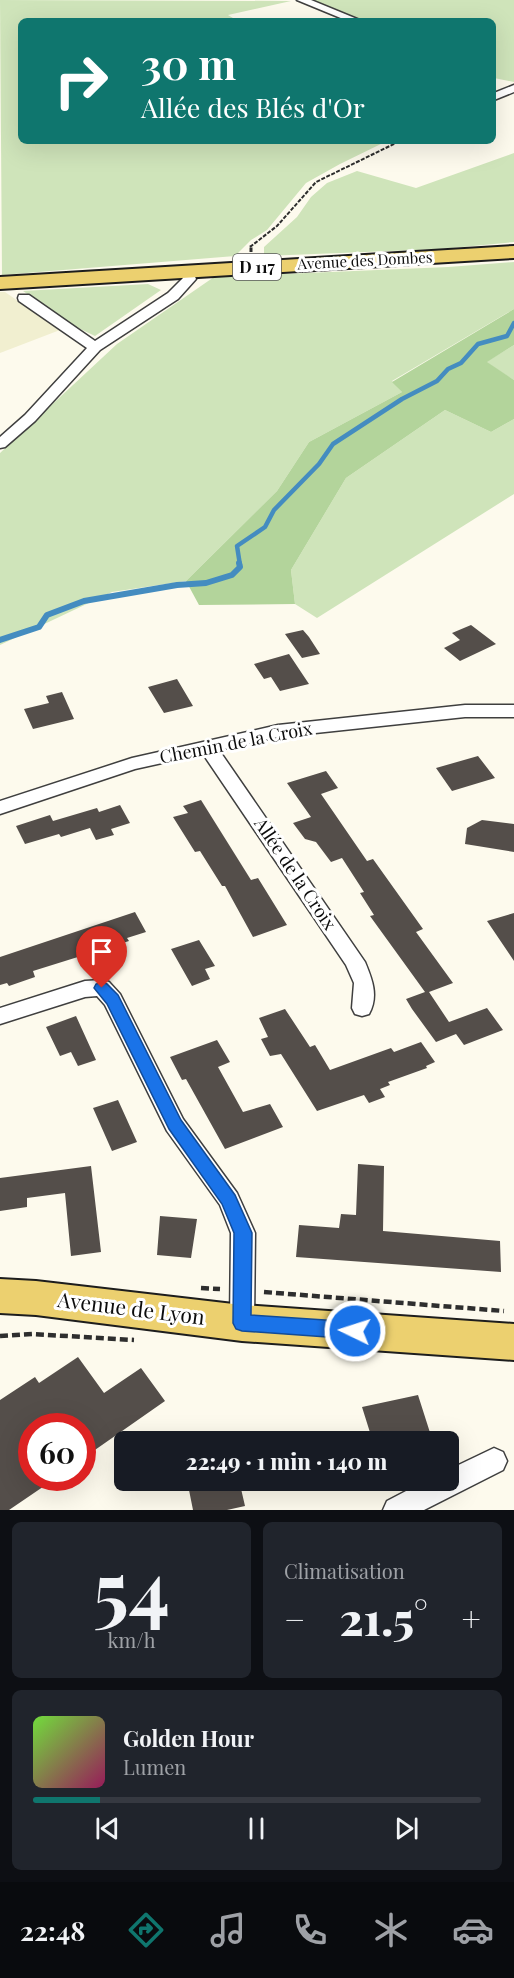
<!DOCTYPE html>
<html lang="fr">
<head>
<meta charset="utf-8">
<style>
	:root { --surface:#171b24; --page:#20242c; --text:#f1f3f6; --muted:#9ea1a6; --line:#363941; --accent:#0f766e }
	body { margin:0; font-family:"Playfair Display",serif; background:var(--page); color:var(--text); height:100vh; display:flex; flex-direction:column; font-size:22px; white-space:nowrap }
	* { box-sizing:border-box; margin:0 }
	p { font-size:20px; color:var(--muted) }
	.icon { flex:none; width:33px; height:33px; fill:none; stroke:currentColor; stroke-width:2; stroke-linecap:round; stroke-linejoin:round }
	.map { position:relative; height:1510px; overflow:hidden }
	.sheet { display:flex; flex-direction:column; gap:12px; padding:12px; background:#0d0f14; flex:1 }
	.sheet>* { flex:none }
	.top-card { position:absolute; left:18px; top:18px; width:478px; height:126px; border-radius:9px; box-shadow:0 6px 24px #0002; background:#0f766e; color:#fff; overflow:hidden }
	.speed { position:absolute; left:18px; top:1413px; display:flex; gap:12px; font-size:30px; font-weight:700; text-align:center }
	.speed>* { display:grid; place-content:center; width:78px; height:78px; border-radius:50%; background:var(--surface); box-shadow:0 6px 24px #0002; line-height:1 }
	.speed .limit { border:9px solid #d22; background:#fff; color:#111 }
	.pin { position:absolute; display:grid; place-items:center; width:51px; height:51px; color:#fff; margin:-62px -26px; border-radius:50% 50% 50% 0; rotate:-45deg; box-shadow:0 0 6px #0007 }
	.pin .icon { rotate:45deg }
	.me { position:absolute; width:66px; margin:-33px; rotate:274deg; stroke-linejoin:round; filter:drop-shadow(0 0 4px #0008) }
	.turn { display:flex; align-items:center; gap:21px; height:126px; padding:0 24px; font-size:27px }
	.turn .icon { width:78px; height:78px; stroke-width:2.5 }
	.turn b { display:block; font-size:42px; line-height:51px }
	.big { font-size:45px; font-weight:800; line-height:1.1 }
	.sheet .widget { flex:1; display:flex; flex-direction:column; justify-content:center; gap:9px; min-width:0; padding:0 21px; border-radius:9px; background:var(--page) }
	.sheet .dial { align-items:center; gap:0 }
	.dial b { font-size:78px; line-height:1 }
	.song { display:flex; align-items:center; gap:18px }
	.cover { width:72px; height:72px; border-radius:9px; background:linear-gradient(135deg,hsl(100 70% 55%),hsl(330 70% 35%)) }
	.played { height:6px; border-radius:3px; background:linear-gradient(90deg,var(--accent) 15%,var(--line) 15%) }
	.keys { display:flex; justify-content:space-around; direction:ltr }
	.heat { display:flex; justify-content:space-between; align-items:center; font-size:33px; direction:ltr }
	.sheet .tiles { flex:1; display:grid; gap:12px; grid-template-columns:1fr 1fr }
	.widget:last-child { grid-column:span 2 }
	.trip { position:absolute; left:114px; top:1431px; width:345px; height:60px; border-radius:9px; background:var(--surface); box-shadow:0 6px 24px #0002; font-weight:800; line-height:60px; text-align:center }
	.dock { display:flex; height:96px; justify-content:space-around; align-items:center; background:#090b0e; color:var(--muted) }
	.dock .icon { width:42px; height:42px }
	.dock .on { color:var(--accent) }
	.dock b { font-size:27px; color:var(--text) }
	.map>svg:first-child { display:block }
</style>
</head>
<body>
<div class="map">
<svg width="514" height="1510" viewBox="0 0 514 1510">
	<rect width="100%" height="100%" fill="#fdfaed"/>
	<path fill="#f1efd0" d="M0,292H5L60,330L0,353Z"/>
	<path fill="#cfe4ba" d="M0,0L291,1L228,15L238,21H21V141H387L340,164L306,183L267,230L251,240L235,256L2,275Z
		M311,0H514V82L494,78V21H363Z
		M514,153V242L441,249L264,256V247L297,217L311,197L327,183L357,171L416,188Z
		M514,262V309L392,381L402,392L309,442L277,491L186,581L112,592L0,645V453L117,344L214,277L448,267Z
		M148,284L161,290L95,336L74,326L23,291Z
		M514,345V380L486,362Z
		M445,410L491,432L514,419V494L317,618L295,604L291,570L346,478Z"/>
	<path fill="#b3d49b" d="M514,309V345L487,362L514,380V419L491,432L445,410L346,478L291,570L295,604L199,605L186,581L277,491L309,442L402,392L392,382Z"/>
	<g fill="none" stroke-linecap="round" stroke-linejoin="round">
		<path stroke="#448cc0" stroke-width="4.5" d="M240,565L237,546L265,527L274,510L319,464L333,444L402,399L437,381L448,369L461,363L478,344L507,336L514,323"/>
		<path stroke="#448cc0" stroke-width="6" d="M0,640L39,627L47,615L84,601L177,585L206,583L232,575L240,567L239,563"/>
	</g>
	<path fill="#544e4a" d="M471,625L496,644L460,661L444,648L460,640L452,633Z
		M303,630L309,637L320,654L302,658L285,634Z
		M289,654L309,684L280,691L271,677L264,679L254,664Z
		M177,679L193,706L164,713L148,687Z
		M62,692L74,719L33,729L24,709L49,703L46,696Z
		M478,756L495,778L452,791L436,768Z
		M326,771L338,788L321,794L367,861L373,859L423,929L416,932L453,983L429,992L449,1022L487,1008L503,1030L464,1045L456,1034L436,1042L412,1009L406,999L425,992L370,916L374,915L360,893L364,892L342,858L331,862L316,842L305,839L293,823L311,817L287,783Z
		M201,800L251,880L258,878L287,925L253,937L225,886H222L200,851L195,852L173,817L188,813L183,806Z
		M120,805L130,823L111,829L114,835L96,840L90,828L61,837L59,834L25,844L16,826L50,815L53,821L97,808L99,812Z
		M482,820L514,824V852L465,844L467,828Z
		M135,912L146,932L127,938L129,941L33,971L35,977L9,986L7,983L0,985V957Z
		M514,913V961L487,921Z
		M199,940L215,966L205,969L210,979L192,986L171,949Z
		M285,1009L310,1047L315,1045L330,1070L391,1048L394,1052L421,1042L435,1062L426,1066L427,1068L388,1082L390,1085L380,1089L385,1097L369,1103L364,1095L317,1111L281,1054L270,1056L261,1039L268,1037L259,1018Z
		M76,1016L96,1060L78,1066L71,1052L60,1056L46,1027Z
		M217,1040L230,1062L218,1067L243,1112L270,1104L283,1127L225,1149L186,1079L182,1080L170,1057Z
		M118,1100L137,1142L112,1151L93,1108Z
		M358,1164L384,1166L383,1231L500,1241L501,1272L296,1257L299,1225L339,1228L341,1214L356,1215Z
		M91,1166L101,1252L71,1256L65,1193L27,1198V1207L0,1211V1178Z
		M160,1216L197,1219L191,1258L157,1255Z
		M78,1357L104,1393L141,1368L165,1401L82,1459V1426H32V1478H56L9,1510H0V1400L35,1377L39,1383Z
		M418,1395L433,1442H373L362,1407Z
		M187,1480H239L245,1506L227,1510H193Z"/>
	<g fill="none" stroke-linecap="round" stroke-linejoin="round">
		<defs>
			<path id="minor" d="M297,0H311L362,21H348Z
				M514,85V92L494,100V93Z
				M187,267L191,268L196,279L178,299L100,350L35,421L5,447L0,448V437L25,415L87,348L19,301L18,298L19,295H29L95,341L168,293L183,278L181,271Z
				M465,705H514V717H465L278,737L219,750L365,962C372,979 379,996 369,1014L362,1016L355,1014L352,1008L354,983L346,965L203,754L135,769L0,814V801L132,758L278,725Z
				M102,980L109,982L120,994L183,1119L237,1193L255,1233L254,1323L251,1331L242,1334L233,1331L230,1323L231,1233L220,1205L167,1131L105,1005L97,996L85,997L0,1024V1008L85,981Z
				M494,1448L503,1452L507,1461L503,1470L424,1510H383L387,1501L427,1480H448V1470Z"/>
			<path id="primary" d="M514,246V258L0,289V277Z
				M0,1279L36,1281L242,1305L514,1324V1360L242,1341L36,1315L0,1313Z"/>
		</defs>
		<use href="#minor" stroke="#3f3f3f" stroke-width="3"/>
		<use href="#primary" stroke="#1d1d1d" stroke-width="4"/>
		<path stroke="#2e2e2e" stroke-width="2" stroke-dasharray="4 1.5" stroke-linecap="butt" d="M250,247L277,226L316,182L400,141"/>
		<path stroke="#2e2e2e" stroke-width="3" stroke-dasharray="4.5 2" stroke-linecap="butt" d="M251,252V245"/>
		<path stroke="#2e2e2e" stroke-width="4.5" stroke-dasharray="8 4" stroke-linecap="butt" d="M201,1288L220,1289
			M264,1292L504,1311
			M0,1336L32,1334L134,1340"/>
		<use href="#minor" fill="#fff" fill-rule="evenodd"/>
		<use href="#primary" fill="#ecd06f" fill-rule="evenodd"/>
	</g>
	<path fill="#1a73e8" stroke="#114b97" stroke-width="1.5" d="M102,982L107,984L118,995L181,1120L235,1195L252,1233L251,1315L355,1322L362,1325L365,1331L362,1337L355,1339L242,1331L236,1329L233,1323L234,1233L222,1204L169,1129L107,1004L94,988L96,984Z"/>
	<g text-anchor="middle" stroke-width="6" stroke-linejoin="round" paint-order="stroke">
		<g font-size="15" fill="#0c0c0c" stroke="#fff">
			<text transform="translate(365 261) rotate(-3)" y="5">Avenue des Dombes</text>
		</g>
		<rect fill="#fff" stroke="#555" stroke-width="1.5" x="233" y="254" width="48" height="26" rx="4.5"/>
		<g font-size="16" font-weight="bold" fill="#0c0c0c">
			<text x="257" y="273">D 117</text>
		</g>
		<g font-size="18" fill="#0c0c0c" stroke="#fff">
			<text transform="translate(236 743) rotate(-11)" y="6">Chemin de la Croix</text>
			<text transform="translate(295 874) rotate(56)" y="6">Allée de la Croix</text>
		</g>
		<g font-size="21" fill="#0c0c0c" stroke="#fff">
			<text transform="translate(131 1309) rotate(7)" y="7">Avenue de Lyon</text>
		</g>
	</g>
</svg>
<div class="speed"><div class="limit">60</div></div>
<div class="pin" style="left:102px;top:988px;background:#d93025"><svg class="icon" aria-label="arrive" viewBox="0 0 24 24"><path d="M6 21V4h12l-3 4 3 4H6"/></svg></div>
<svg class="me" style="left:355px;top:1331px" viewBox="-20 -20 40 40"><circle r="17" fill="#1a73e8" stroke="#fff" stroke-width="3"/><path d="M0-11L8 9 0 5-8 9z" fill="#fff"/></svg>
<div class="trip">22:49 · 1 min · 140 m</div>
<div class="top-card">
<div class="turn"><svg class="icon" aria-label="right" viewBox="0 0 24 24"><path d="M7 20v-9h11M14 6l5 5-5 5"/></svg><div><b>30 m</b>Allée des Blés d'Or</div></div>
</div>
</div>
<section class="sheet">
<div class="tiles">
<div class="widget dial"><b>54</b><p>km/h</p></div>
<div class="widget"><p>Climatisation</p>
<div class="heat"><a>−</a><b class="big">21.5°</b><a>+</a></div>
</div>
<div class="widget">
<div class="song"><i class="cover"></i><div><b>Golden Hour</b><p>Lumen</p></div></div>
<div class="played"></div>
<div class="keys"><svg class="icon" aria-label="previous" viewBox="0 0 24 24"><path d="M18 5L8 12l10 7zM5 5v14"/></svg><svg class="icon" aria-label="pause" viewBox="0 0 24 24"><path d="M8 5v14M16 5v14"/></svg><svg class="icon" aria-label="next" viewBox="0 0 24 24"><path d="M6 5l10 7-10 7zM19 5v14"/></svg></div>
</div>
</div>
</section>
<nav class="dock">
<b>22:48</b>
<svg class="icon on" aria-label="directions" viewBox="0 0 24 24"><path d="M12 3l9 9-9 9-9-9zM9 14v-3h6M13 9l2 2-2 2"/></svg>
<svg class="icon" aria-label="music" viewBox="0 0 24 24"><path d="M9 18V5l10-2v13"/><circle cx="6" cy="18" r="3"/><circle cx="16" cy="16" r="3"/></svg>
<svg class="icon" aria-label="phone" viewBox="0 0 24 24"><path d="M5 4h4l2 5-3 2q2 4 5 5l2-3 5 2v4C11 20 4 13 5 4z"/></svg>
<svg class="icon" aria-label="climate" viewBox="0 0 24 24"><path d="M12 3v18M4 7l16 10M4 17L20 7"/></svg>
<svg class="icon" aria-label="car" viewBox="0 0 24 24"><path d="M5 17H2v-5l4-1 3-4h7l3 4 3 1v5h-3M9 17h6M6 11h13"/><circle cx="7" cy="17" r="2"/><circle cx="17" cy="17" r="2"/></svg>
</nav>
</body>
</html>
